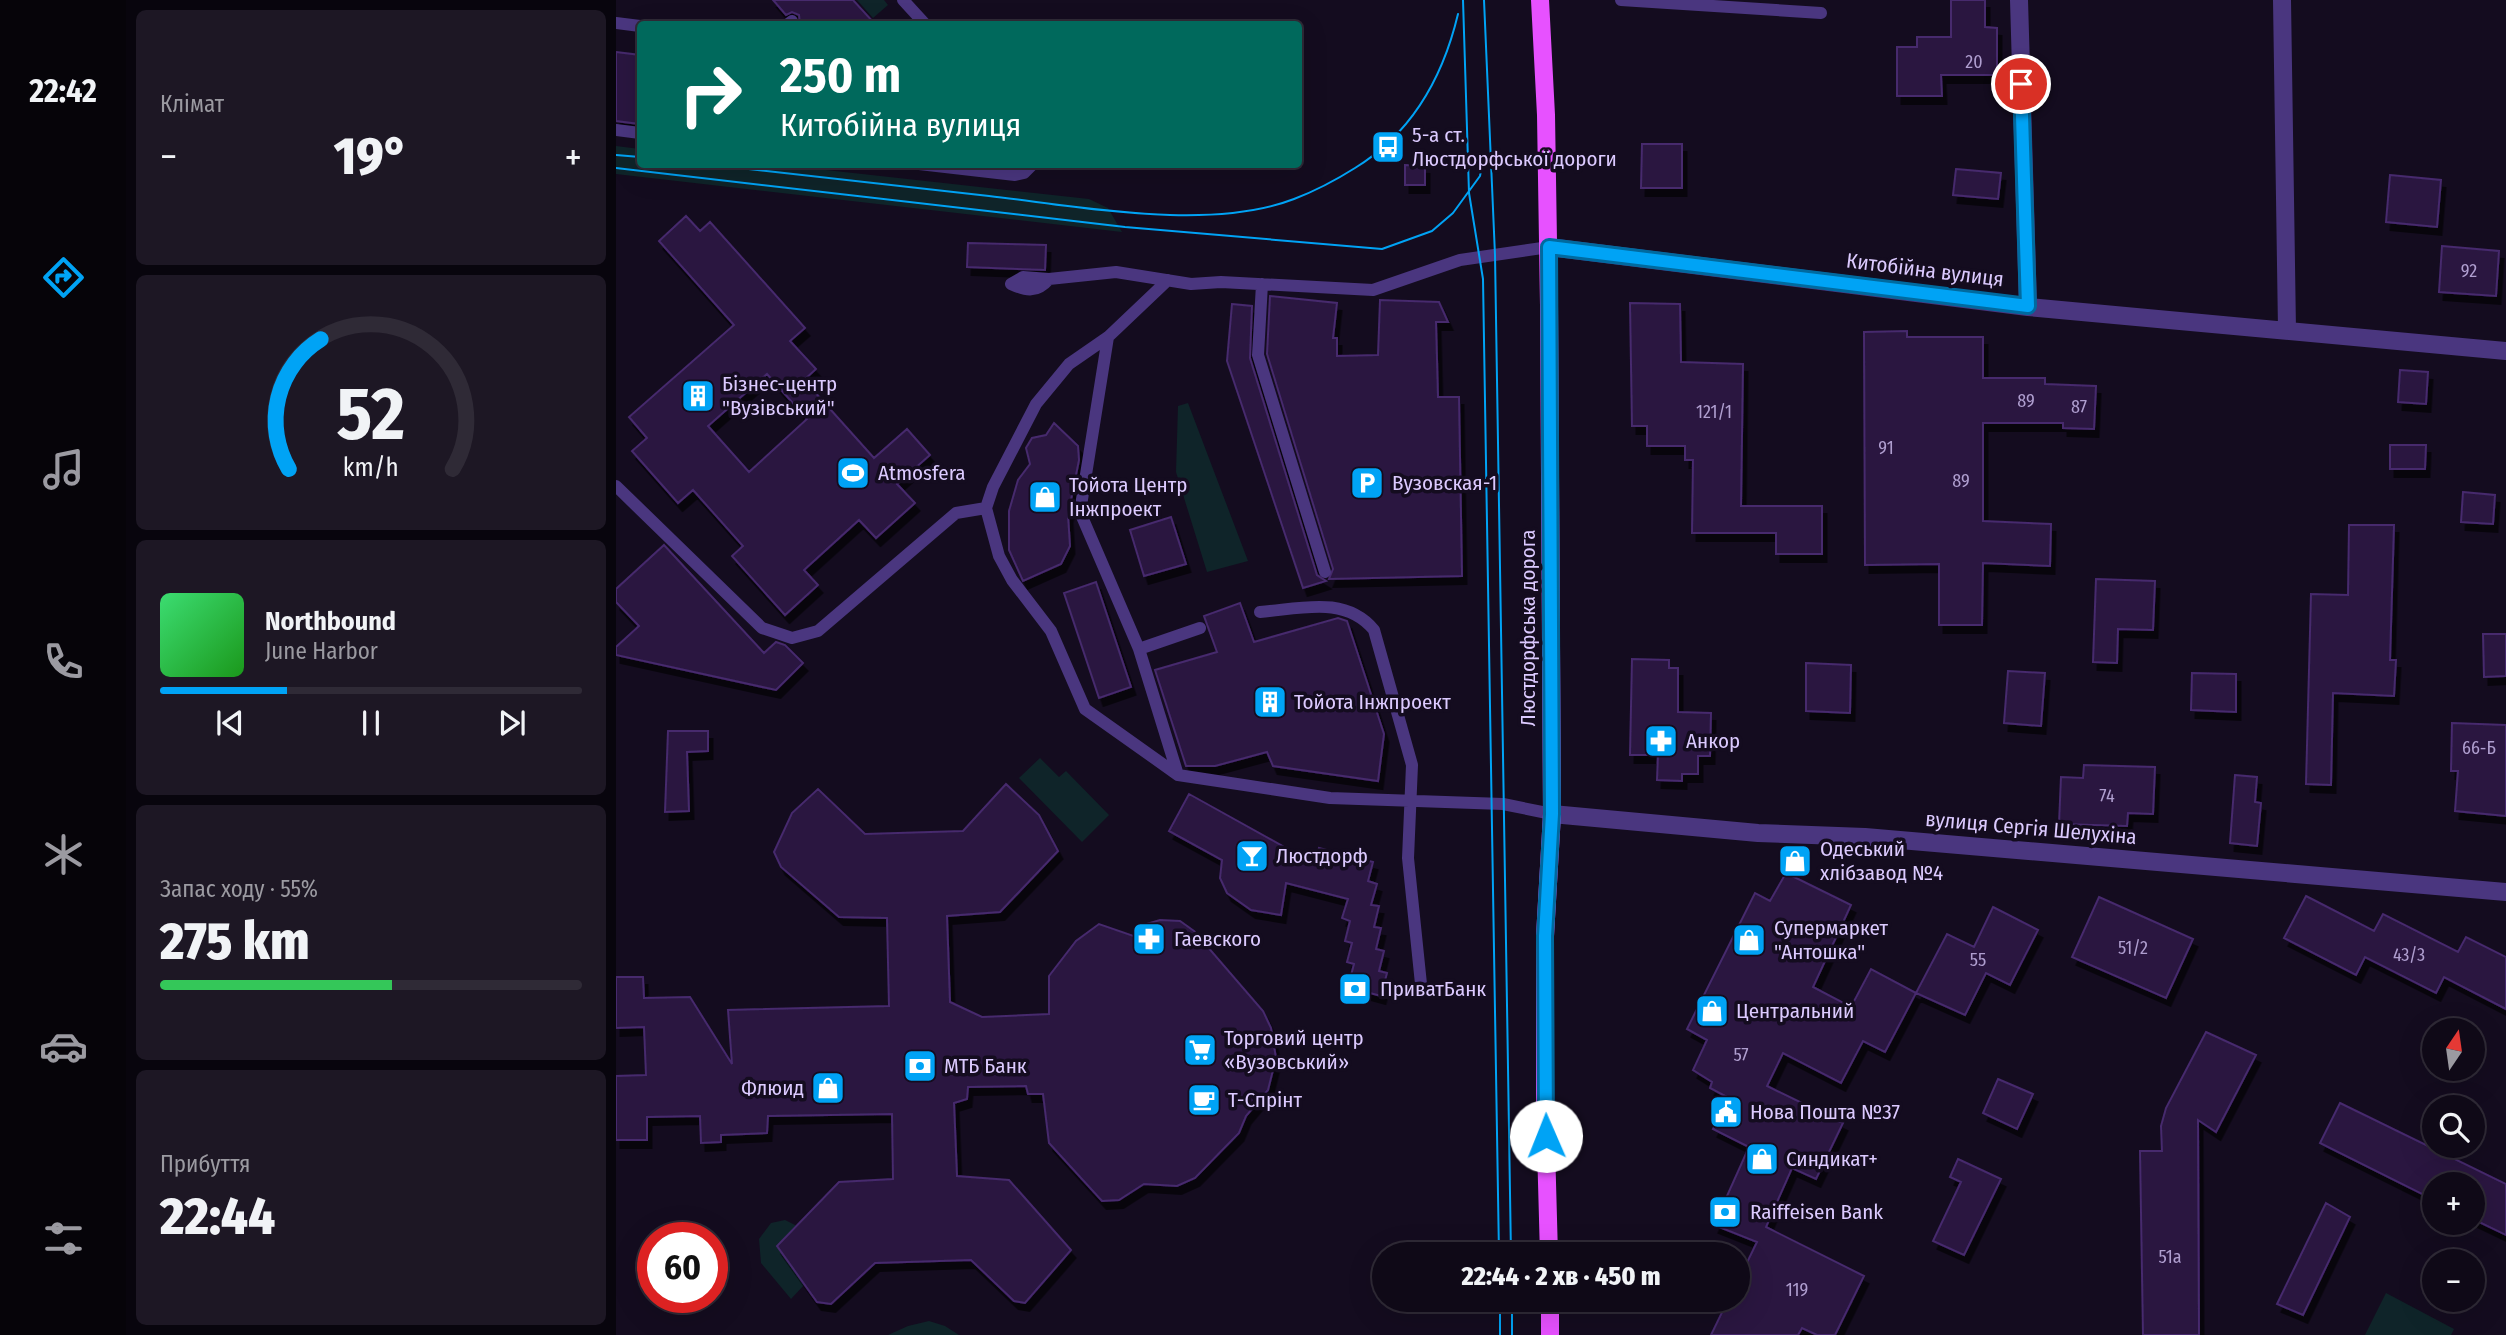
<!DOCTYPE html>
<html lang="uk">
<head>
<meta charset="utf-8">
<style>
	:root { --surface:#0f0917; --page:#1d1724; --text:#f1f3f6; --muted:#9b9aa1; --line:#2f2a36; --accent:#00a3f5 }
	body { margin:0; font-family:"Fira Sans Condensed",sans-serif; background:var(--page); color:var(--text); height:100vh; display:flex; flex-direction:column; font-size:26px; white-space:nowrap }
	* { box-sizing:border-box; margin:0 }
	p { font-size:23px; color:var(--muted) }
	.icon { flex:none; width:38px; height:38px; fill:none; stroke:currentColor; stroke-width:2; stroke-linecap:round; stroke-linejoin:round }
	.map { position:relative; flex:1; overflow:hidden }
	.details { display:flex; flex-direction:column; gap:10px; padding:10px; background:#08050d; width:490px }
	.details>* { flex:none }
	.top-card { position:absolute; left:21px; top:21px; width:665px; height:147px; border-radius:7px; box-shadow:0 7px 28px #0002,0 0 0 2px var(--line); background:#00695c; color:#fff; overflow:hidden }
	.needle { width:46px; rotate:13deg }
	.tools { position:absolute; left:1806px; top:1018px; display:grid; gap:14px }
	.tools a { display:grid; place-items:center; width:63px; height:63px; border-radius:50%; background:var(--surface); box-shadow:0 7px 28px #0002,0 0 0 2px var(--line); font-size:35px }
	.speed { position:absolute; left:21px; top:1222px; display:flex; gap:14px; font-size:35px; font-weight:700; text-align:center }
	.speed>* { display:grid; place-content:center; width:91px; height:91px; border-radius:50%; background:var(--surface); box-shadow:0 7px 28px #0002,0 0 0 2px var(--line); line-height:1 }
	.speed .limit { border:10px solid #d22; background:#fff; color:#111 }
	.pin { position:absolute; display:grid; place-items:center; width:60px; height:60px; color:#fff; margin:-30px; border:4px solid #fff; border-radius:50%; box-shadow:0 2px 7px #0007 }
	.me { position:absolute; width:77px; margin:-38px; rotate:359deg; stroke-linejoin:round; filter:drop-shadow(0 0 5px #0008) }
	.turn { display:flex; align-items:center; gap:24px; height:147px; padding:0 28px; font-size:32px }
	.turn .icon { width:91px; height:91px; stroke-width:2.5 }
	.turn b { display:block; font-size:49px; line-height:60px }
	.big { font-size:52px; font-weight:800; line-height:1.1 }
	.details .tile { flex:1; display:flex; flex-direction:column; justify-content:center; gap:10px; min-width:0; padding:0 24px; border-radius:10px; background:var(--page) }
	.details .dial { align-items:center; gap:0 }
	.dial svg { height:182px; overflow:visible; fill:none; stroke:var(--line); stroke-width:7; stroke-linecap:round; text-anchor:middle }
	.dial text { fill:var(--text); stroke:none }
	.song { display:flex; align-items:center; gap:21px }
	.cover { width:84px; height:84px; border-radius:10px; background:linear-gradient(135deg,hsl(140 70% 55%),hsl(120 70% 35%)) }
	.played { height:7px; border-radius:4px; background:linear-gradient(90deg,var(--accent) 30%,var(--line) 30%) }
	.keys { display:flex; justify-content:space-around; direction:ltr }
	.heat { display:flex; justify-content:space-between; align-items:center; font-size:38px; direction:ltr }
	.charge { height:10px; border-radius:5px; background:linear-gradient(90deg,#34c759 55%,var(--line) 0) }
	.trip { position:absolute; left:756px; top:1242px; width:378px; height:70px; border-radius:35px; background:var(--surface); box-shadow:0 7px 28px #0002,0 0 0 2px var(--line); font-weight:800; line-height:70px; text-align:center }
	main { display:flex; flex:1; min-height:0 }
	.tabs { display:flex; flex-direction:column; width:126px; justify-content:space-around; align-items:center; background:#060409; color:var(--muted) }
	.tabs .icon { width:49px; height:49px }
	.tabs .active { color:var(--accent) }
	.tabs b { font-size:32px; color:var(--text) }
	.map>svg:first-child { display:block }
</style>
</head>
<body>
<main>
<nav class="tabs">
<b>22:42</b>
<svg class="icon active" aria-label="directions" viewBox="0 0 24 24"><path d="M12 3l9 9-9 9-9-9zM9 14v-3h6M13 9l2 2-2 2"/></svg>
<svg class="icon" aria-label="music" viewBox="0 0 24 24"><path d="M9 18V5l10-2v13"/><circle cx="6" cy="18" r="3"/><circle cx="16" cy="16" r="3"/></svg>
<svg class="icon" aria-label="phone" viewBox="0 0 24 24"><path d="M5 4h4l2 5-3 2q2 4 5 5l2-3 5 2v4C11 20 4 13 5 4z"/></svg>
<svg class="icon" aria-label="climate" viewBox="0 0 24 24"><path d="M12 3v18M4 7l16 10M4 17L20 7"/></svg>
<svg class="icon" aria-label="car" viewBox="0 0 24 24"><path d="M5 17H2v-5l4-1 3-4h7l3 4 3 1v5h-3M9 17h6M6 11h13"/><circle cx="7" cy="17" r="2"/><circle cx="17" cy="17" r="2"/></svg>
<svg class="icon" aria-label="filters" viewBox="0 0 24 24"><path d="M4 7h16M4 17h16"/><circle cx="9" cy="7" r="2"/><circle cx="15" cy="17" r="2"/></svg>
</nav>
<section class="details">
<div class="tile"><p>Клімат</p>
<div class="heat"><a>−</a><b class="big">19°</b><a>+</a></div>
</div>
<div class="tile dial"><svg viewBox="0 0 100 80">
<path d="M14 69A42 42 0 1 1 86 69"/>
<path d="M14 69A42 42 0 0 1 28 12" stroke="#00a3f5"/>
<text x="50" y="56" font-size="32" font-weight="700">52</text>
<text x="50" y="72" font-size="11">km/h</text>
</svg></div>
<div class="tile">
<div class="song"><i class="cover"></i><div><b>Northbound</b><p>June Harbor</p></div></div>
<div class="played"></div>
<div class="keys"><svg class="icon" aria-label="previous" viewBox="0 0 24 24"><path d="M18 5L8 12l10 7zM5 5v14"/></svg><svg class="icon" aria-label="pause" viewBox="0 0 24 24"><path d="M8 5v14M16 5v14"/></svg><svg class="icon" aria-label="next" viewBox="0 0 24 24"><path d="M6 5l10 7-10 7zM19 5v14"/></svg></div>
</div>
<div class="tile"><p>Запас ходу · 55%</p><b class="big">275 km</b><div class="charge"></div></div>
<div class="tile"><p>Прибуття</p><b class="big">22:44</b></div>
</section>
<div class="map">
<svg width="1890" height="1335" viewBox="0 0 1890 1335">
	<defs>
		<filter id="shadow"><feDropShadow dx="4.5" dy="8" stdDeviation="0" flood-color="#0009"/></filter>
	</defs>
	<rect width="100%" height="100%" fill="#140c1f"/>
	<path fill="#0f2429" d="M241,0H268L272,5L257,18Z
		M0,146L24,149V164L165,165L473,199L492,208L506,232L0,174Z
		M572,403L632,561L591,572L560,472L562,406Z
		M424,758L443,777L450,771L493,815L466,842L403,778Z
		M169,1220L181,1226L161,1246L189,1284L175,1299L145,1263L143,1239L155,1223Z
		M1770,1293L1838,1329L1835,1335H1749Z
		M313,1321L329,1326L343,1335H272L292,1326Z"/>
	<path fill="#291840" stroke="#46296d" stroke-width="2" fill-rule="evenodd" filter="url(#shadow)" d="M157,0H237L259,24H184L183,15L176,12L170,15Z
		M1335,0H1369V27L1381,28V75H1325L1326,96H1281V47H1301V37H1335Z
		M0,52L24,55V124L0,121Z
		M1026,144H1066V188H1025Z
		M789,165L809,166V185H789Z
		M1340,169L1385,173L1382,199L1337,195Z
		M1774,175L1825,180L1821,227L1770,222Z
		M70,216L84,231L94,222L189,328L174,341L200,369L188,380L258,458L291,429L314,455L281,484L299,503L260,538L243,520L188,570L202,585L169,615L116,556L127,546L77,490L62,503L16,451L31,438L13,417L118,325L43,241ZM151,374L191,419L133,472L92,426Z
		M352,243L430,245L429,270L351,267Z
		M1826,246L1883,251L1880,296L1823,292Z
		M654,296L721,303L717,338H721V356L762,355L764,300L823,302L832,322H820L822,397H843L846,576L713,579L717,569L651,354Z
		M1014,303L1064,304L1065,362L1127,364L1125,506H1206V554H1160V533H1076L1077,460H1069V446H1031V426H1016Z
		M616,304L636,306L634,358L701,575L710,581L687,588L611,361Z
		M1291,331V337H1367V378H1429V384L1480,386L1478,429L1447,428V423H1367V521L1435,524L1434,566L1367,563L1366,625H1323V564L1249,565L1248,332Z
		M1784,370L1812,372L1810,404L1782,402Z
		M438,423L462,446L463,460L452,515L454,546L445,564L407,581L393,550V511L402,480L414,464L410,448L416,438L430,435Z
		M1774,445H1810L1809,469H1774Z
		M1847,492L1879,495L1877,524L1845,522Z
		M555,517L570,564L528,576L514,530Z
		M1733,525H1778L1774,660H1780L1778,696L1717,693L1715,785L1690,784L1695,594L1732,595Z
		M48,545L148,653L160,642L169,645L187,663L160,690L0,655V647L23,626L0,602V589Z
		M1480,579L1539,581L1537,630L1502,629L1501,663L1477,662Z
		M480,582L515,687L483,698L448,593Z
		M624,603L638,642L722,618L731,621L768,734L762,781L657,766L651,752L599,766H570L539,670L601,652L588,616Z
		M1867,634H1890V676L1868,677Z
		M1016,659L1053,660V668H1062V712L1095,713L1094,756H1082V774H1066V781L1041,780L1042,755H1014Z
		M1190,663L1235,665L1234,713L1190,711Z
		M1392,671L1429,673L1425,726L1388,723Z
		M1576,673L1620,674V712L1575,710Z
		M1836,723L1890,725V816L1839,811L1842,771H1835Z
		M52,731H92V751L71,752L73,811L49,812Z
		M1468,765L1539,767L1537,814L1512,813L1511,826L1443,824L1445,777L1467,778Z
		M1619,775L1641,777L1639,802L1645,803L1641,846L1614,843Z
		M390,784L423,815L442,851L384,912L331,916L334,1002L366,1017L433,1014V976L460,941L483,924L526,939L527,925L544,920L564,921L578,931L647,1011L655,1028L660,1058L652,1090L630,1116L623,1133L579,1178L561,1186L528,1184L503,1200L486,1201L433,1143L427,1094H412L410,1086L352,1087L351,1099L338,1103L341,1176L393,1180L455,1250L409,1303L398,1301L355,1260L259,1263L215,1304L201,1302L161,1246L223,1182L277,1179L276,1114L152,1116L151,1133L105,1135V1142L85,1143L84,1116L31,1117V1140H0V1076L30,1075L28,1027L0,1028V977H27L28,998L74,997L116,1064L112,1010L273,1006L271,918L223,917L165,867L158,852L176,813L202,789L249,834L347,831Z
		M573,794L699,864L703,848L757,862L752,881L761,884L755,905L763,906L758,927L765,928L760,949L768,951L763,971L771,973L765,996L732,987L738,964L731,962L736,943L729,941L734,921L726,918L732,899L670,883L665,915L635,910L611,893L604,878L606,860L553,831Z
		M1170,873L1235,905L1197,987L1235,1007L1255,969L1300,993L1269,1052L1247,1041L1225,1083L1167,1053L1151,1086L1227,1123L1200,1179L1176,1168L1150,1227L1248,1276L1219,1335H1201L1186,1328L1182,1335H1095L1112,1300H1122V1281L1141,1242L1098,1225L1133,1147L1097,1129L1113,1098L1094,1088L1096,1082L1077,1070L1091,1040L1071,1029L1139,893L1154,901Z
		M1690,896L1758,931L1767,914L1842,952L1850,937L1890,957V1009L1828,977L1820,993L1749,957L1740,975L1668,938Z
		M1483,897L1577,939L1550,998L1456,957Z
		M1377,907L1422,930L1394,985L1370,973L1349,1015L1300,993L1331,934L1358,947Z
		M1590,1032L1640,1055L1600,1132L1582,1120L1583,1335H1527L1524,1151H1546L1545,1126L1550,1108Z
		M1382,1079L1417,1094L1401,1129L1367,1113Z
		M1724,1103L1890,1184V1235L1857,1219V1185H1818V1200L1704,1143Z
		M1342,1159L1385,1179L1348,1255L1317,1241L1345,1182L1334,1177Z
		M1710,1203L1734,1217L1687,1315L1661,1304Z"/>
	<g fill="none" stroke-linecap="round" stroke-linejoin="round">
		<path stroke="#4a367f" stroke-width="12" d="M287,0L309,24
			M1005,0L1205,13
			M0,23L24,26
			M172,24L176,21
			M0,130L24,133
			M303,164L399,175L408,173L417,164
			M552,280L492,337L453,364L420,404L377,487L370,508L383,556L396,580L435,631L469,709L562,775L714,798L887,804L936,814
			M395,284L407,277L433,279L500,272L575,284L605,282L757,290L844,260L933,247
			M395,284C410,291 421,293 433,279
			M646,284L642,355L709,572
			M492,337L464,512L523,649L562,775
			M0,486L146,628L176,638L202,631L340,513L370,508
			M644,612C684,609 729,595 758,630L796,765L792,858L805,984
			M523,649L584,628"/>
		<path stroke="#4a367f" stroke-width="18" d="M1403,0L1412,307
			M1666,0L1671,330
			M933,247L1412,307L1890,351
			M936,814L1142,833L1249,837L1890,892"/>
		<path stroke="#e751ff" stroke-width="18" d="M924,0L930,115L933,305L936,814L929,936V1110L933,1255
			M934,1300V1335"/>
		<path stroke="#00a3f5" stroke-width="2" d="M847,0L853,193L867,279L883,1255
			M868,0L879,255L895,1255
			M0,155L24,157
			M88,164C183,175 278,186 373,196C462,206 593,232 678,199C699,191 720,180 739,168C796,133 827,77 842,14
			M0,168L509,227L766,249L816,231L837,213L864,176L868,153
			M884,1300V1335
			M896,1300V1335"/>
	</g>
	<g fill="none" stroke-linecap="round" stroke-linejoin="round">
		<defs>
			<path id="route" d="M930,1136L929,936L936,814L933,247L1412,306L1405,84"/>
		</defs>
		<use href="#route" stroke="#006a9f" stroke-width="18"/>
		<use href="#route" stroke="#00a3f5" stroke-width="12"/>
	</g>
	<defs>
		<symbol id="bus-square" viewBox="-11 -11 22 22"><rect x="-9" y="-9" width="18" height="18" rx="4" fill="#00a3f5" stroke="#140c1f"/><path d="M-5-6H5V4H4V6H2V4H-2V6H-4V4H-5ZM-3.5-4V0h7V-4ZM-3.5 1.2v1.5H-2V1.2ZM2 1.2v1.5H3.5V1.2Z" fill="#fff"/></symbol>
		<symbol id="building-square" viewBox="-11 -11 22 22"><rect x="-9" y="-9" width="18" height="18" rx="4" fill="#00a3f5" stroke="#140c1f"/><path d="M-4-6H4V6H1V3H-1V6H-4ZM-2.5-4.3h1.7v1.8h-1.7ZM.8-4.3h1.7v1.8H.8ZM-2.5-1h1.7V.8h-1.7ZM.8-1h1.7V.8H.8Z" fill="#fff"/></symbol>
		<symbol id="stadium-square" viewBox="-11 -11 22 22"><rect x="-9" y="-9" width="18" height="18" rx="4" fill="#00a3f5" stroke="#140c1f"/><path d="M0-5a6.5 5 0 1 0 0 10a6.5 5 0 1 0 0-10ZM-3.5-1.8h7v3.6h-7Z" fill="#fff"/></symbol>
		<symbol id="parking-square" viewBox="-11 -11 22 22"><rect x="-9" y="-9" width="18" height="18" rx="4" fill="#00a3f5" stroke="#140c1f"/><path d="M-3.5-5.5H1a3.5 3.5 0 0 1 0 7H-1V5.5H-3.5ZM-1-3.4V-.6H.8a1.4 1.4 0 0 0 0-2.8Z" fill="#fff"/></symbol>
		<symbol id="shop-square" viewBox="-11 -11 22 22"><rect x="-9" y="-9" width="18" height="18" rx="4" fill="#00a3f5" stroke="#140c1f"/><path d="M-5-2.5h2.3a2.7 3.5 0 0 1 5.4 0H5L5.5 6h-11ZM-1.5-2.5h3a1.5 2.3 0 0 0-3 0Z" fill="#fff"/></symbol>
		<symbol id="pharmacy-square" viewBox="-11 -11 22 22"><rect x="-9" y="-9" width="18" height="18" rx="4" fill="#00a3f5" stroke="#140c1f"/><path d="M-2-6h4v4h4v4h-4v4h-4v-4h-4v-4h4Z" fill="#fff"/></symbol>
		<symbol id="bar-square" viewBox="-11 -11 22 22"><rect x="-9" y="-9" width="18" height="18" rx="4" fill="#00a3f5" stroke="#140c1f"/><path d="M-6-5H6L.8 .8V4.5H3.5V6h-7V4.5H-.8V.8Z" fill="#fff"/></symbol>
		<symbol id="bank-square" viewBox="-11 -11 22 22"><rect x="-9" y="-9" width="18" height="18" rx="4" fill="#00a3f5" stroke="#140c1f"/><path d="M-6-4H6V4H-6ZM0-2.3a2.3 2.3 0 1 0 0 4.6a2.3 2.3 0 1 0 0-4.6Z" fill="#fff"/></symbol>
		<symbol id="supermarket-square" viewBox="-11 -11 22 22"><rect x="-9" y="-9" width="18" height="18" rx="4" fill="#00a3f5" stroke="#140c1f"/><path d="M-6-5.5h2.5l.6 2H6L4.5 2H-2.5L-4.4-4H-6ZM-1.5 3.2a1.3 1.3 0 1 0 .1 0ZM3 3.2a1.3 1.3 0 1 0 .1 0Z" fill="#fff"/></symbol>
		<symbol id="cafe-square" viewBox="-11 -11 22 22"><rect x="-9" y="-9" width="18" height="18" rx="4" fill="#00a3f5" stroke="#140c1f"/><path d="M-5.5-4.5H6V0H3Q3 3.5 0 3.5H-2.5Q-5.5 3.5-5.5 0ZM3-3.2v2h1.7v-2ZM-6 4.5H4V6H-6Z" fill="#fff"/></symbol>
		<symbol id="civic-square" viewBox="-11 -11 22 22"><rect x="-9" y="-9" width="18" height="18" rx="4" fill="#00a3f5" stroke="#140c1f"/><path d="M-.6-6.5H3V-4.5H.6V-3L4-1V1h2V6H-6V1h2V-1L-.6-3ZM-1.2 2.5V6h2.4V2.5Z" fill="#fff"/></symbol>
	</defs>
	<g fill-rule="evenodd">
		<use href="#bus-square" x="753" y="128" width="38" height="38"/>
		<use href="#building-square" x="63" y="377" width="38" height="38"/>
		<use href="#stadium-square" x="218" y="454" width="38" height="38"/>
		<use href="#parking-square" x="732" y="464" width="38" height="38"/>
		<use href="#shop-square" x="410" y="478" width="38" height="38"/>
		<use href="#building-square" x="635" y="683" width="38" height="38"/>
		<use href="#pharmacy-square" x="1026" y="722" width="38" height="38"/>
		<use href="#bar-square" x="617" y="837" width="38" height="38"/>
		<use href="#shop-square" x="1160" y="842" width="38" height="38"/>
		<use href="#pharmacy-square" x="514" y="920" width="38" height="38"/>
		<use href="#shop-square" x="1114" y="921" width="38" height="38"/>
		<use href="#bank-square" x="720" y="970" width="38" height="38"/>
		<use href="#shop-square" x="1077" y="992" width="38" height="38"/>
		<use href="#supermarket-square" x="565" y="1031" width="38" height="38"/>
		<use href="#bank-square" x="285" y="1047" width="38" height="38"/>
		<use href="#shop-square" x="193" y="1069" width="38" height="38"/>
		<use href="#cafe-square" x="569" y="1081" width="38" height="38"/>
		<use href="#civic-square" x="1091" y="1093" width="38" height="38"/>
		<use href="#shop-square" x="1127" y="1140" width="38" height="38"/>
		<use href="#bank-square" x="1090" y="1193" width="38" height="38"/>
	</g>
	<g text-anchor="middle" stroke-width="7" stroke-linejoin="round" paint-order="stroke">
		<g font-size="18" fill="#af9ecf">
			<text x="1358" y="68">20</text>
			<text x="1853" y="277">92</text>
			<text x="1410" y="407">89</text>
			<text x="1463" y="413">87</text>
			<text x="1098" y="418">121/1</text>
			<text x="1270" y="454">91</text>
			<text x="1345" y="487">89</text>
			<text x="1863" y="754">66-Б</text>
			<text x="1491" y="802">74</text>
			<text x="1517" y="954">51/2</text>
			<text x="1793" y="961">43/3</text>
			<text x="1362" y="966">55</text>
			<text x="1125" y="1061">57</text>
			<text x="1554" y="1263">51а</text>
			<text x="1181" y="1296">119</text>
		</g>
		<g font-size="21" fill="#dccaff" stroke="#140c1f" text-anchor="start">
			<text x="796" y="142">5-а ст.<tspan x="796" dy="24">Люстдорфської дороги</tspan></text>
			<text x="106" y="391">Бізнес-центр<tspan x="106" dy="24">"Вузівський"</tspan></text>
			<text x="262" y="480">Atmosfera</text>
			<text x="776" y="490">Вузовская-1</text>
			<text x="453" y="492">Тойота Центр<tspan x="453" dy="24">Інжпроект</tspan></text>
			<text x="678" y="709">Тойота Інжпроект</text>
			<text x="1070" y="748">Анкор</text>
			<text x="1204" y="856">Одеський<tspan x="1204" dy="24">хлібзавод №4</tspan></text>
			<text x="660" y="863">Люстдорф</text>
			<text x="1158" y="935">Супермаркет<tspan x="1158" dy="24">"Антошка"</tspan></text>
			<text x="558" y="946">Гаевского</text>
			<text x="764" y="996">ПриватБанк</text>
			<text x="1120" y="1018">Центральний</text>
			<text x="608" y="1045">Торговий центр<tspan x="608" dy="24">«Вузовський»</tspan></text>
			<text x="328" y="1073">МТБ Банк</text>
			<text x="188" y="1095" text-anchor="end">Флюид</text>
			<text x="612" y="1107">Т-Спрінт</text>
			<text x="1134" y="1119">Нова Пошта №37</text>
			<text x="1170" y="1166">Синдикат+</text>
			<text x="1134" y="1219">Raiffeisen Bank</text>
		</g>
		<g font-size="21" fill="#dccaff" stroke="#140c1f">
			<text transform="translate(1309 270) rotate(7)" y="7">Китобійна вулиця</text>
			<text transform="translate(912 628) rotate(-90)" y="7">Люстдорфська дорога</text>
			<text transform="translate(1415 828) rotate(5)" y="7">вулиця Сергія Шелухіна</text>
		</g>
	</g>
</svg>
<div class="tools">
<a><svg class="needle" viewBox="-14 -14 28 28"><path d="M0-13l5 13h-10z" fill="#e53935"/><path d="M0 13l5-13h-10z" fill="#9b9aa1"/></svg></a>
<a><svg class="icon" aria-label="search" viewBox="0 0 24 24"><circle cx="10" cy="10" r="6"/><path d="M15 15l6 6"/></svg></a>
<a>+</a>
<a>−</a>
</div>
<div class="speed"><div class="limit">60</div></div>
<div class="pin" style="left:1405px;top:84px;background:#d93025"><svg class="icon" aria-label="arrive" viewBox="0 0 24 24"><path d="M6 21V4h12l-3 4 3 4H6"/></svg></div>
<svg class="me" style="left:930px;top:1136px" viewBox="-20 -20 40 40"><circle r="19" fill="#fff"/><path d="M0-13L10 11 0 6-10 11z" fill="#00a3f5"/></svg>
<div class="trip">22:44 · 2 хв · 450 m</div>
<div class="top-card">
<div class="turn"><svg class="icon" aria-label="right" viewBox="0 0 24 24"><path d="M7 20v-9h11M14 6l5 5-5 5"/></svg><div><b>250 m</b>Китобійна вулиця</div></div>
</div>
</div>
</main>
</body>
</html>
